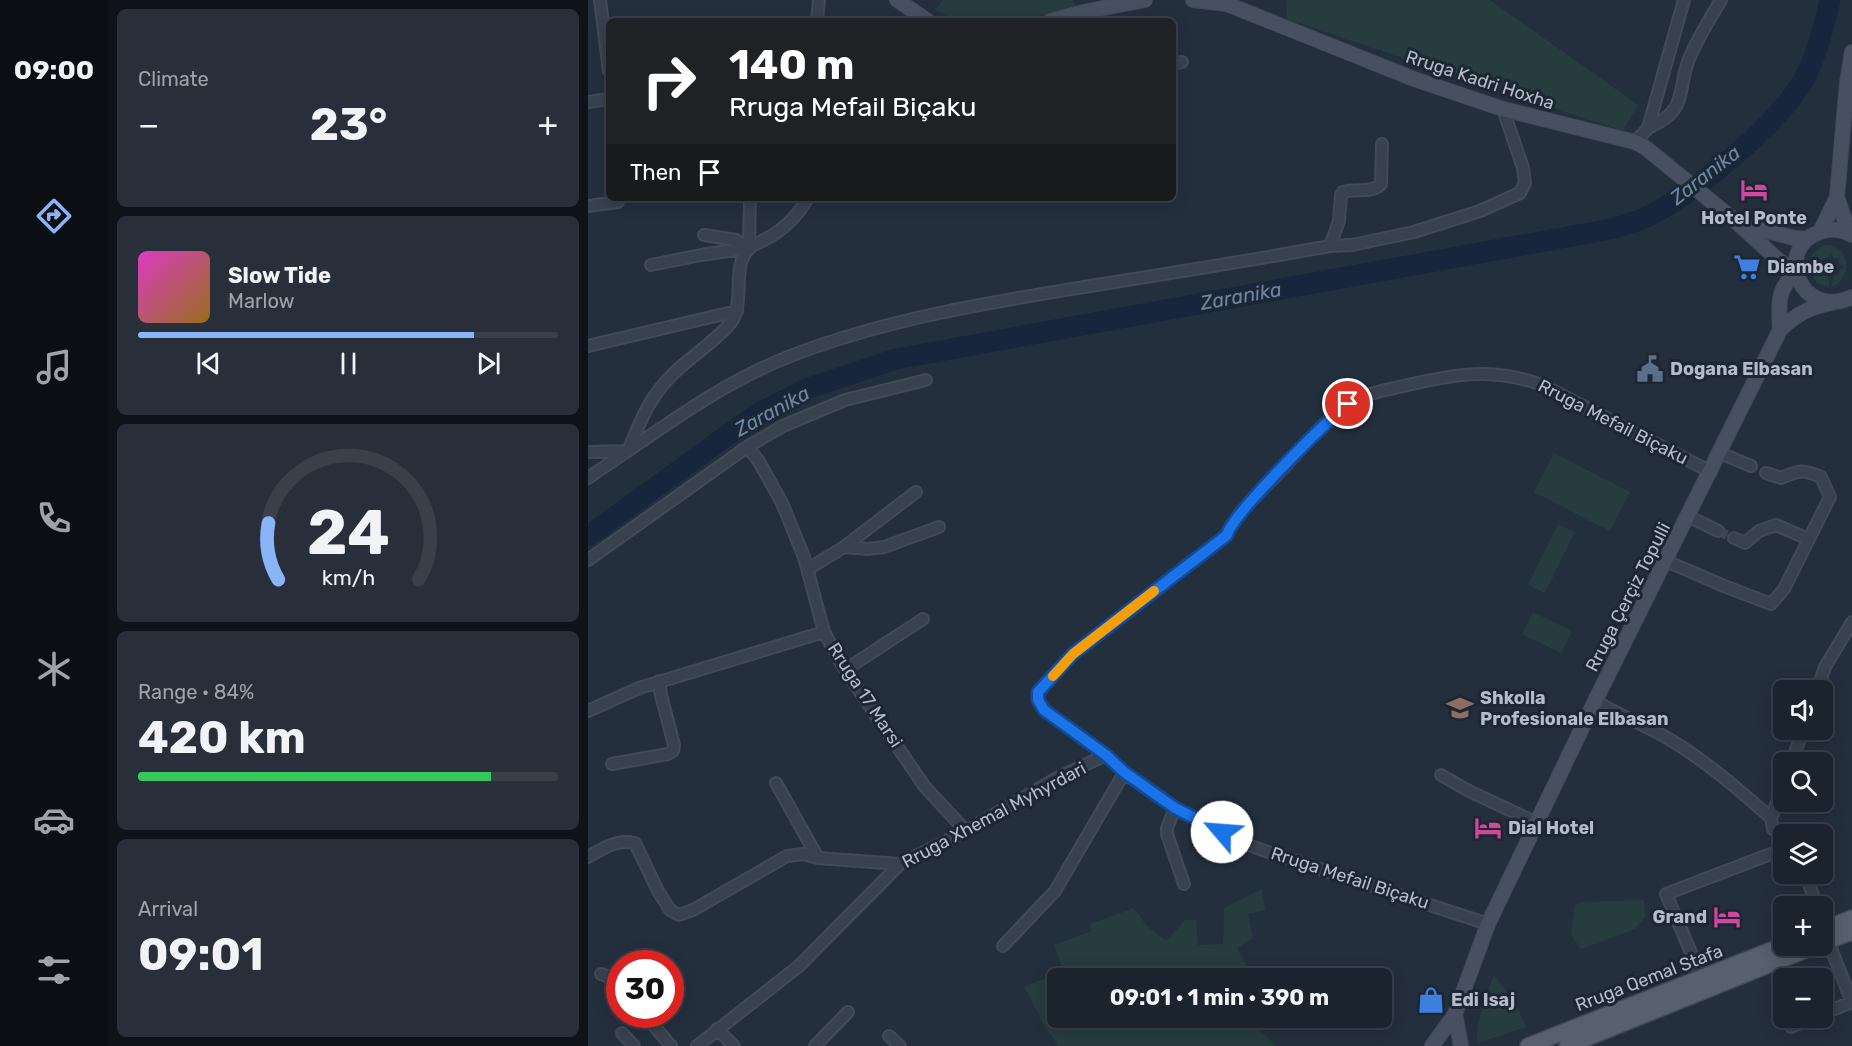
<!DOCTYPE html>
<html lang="en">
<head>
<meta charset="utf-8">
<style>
	:root { --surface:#1b232e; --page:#282f3a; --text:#f1f3f6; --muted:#a0a4aa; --line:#39404a; --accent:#8ab4f8 }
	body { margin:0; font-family:Rubik,sans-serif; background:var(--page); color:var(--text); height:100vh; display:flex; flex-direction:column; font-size:22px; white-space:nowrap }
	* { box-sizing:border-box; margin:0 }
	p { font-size:20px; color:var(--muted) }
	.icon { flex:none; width:33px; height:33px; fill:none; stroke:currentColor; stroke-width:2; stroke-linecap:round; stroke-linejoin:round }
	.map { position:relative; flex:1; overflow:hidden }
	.sheet { display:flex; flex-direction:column; gap:9px; padding:9px; background:#0f1319; width:480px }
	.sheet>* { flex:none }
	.guide { position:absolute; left:18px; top:18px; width:570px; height:183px; border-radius:9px; box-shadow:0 3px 15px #0003,0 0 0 2px var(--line); background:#202124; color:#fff; overflow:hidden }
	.fabs { position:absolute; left:1185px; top:680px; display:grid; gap:12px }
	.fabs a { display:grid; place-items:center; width:60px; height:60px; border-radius:9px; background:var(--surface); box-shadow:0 3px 15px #0003,0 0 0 2px var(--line); font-size:30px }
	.speed { position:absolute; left:18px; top:950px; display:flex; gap:12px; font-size:30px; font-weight:700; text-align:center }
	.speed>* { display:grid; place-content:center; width:78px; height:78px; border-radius:50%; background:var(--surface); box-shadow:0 3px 15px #0003,0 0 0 2px var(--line); line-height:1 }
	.speed .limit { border:9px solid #d22; background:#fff; color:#111 }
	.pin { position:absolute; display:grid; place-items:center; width:51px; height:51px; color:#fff; margin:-26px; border:3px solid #fff; border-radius:50%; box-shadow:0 2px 6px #0007 }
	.me { position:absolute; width:66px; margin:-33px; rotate:297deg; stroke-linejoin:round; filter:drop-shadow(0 0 4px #0008) }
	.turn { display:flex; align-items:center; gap:21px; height:126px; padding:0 24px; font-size:27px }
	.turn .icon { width:78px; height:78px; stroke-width:2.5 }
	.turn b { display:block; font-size:42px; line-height:51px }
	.then { display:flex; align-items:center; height:57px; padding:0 24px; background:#0003; gap:12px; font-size:22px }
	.big { font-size:45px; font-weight:700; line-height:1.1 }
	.sheet .card { flex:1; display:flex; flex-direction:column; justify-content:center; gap:9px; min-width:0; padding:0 21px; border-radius:9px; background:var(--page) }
	.sheet .dial { align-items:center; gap:0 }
	.dial svg { height:156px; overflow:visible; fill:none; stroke:var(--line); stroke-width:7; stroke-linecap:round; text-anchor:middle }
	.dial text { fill:var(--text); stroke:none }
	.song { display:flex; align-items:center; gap:18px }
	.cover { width:72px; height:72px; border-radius:9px; background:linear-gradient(135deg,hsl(310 70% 55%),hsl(40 70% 35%)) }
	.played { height:6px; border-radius:3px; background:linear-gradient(90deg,var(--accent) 80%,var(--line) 80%) }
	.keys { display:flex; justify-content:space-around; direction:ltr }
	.heat { display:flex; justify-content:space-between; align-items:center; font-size:33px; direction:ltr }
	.charge { height:9px; border-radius:4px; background:linear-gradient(90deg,#34c759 84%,var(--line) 0) }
	.trip { position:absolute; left:459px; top:968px; width:345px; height:60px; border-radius:9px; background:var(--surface); box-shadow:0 3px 15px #0003,0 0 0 2px var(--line); font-weight:700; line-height:60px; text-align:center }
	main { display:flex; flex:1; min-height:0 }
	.tab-bar { display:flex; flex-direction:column; width:108px; justify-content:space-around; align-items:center; background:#0b0e12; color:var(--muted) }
	.tab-bar .icon { width:42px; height:42px }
	.tab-bar .selected { color:var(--accent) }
	.tab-bar b { font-size:27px; color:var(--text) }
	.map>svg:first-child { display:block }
</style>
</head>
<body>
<main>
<nav class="tab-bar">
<b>09:00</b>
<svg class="icon selected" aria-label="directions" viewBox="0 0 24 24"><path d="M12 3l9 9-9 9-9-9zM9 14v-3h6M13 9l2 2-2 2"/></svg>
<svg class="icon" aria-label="music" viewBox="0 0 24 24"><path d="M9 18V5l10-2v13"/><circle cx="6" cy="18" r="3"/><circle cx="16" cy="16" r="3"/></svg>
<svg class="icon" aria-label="phone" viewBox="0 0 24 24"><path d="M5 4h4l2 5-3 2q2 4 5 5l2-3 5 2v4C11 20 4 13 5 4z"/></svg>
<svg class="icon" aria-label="climate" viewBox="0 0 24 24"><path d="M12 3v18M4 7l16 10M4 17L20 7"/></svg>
<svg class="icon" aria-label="car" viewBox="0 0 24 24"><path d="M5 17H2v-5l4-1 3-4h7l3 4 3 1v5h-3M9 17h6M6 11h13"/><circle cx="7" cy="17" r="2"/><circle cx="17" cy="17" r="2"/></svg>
<svg class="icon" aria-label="filters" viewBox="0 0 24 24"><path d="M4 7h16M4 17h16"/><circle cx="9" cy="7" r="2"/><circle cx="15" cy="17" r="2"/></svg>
</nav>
<section class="sheet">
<div class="card"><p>Climate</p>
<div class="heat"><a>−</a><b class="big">23°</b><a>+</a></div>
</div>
<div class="card">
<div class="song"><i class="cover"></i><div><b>Slow Tide</b><p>Marlow</p></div></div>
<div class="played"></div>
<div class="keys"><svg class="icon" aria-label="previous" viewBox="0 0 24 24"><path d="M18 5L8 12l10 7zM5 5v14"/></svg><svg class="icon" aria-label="pause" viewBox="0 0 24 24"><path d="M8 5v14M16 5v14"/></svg><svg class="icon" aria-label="next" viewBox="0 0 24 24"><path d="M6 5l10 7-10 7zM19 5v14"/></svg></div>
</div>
<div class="card dial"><svg viewBox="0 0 100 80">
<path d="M14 69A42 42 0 1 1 86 69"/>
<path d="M14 69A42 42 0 0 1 9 40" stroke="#8ab4f8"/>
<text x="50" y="56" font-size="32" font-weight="700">24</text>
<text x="50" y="72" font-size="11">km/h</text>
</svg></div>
<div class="card"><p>Range · 84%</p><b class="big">420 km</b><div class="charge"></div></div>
<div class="card"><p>Arrival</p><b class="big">09:01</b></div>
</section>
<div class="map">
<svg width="1264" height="1046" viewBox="0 0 1264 1046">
	<rect width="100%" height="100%" fill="#242f3e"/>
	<path fill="#263c3f" d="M355,0H485L488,7L429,21H370L347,10Z
		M698,0H902L1050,105L1035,131L699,19Z
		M1238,245C1264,245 1264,281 1243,287L1246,276H1250L1251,270L1257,267L1251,264V259L1245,258L1243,252L1240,258L1234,259V265L1227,268L1234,270V275L1240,276L1242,287L1229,283L1221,271C1220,257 1225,249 1238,245Z
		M966,453L1042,492L1022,531L946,492Z
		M970,524L987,532L957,593L940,585Z
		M945,612L984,631L973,653L934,634Z
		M674,889L677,910L660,914L665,938L649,948L664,976L662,978H470V1017H657L689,1046H470L456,1025L436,987L475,971L466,945L504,931L502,924L546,908L558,925L578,941L597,920H608L610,945L635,944L636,908Z
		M1056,900L1057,917L1047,929L993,949L983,935L987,905L993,902Z
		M906,975L928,1004L938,1027L890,1043C884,1029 901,990 906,975Z"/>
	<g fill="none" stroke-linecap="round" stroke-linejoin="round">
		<path stroke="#17263c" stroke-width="21" d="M0,536L169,414L218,389L308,359L1023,229C1034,226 1044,223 1054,219C1100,200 1193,122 1216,79C1229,55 1236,26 1242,0"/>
		<path stroke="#3a4453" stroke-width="10" stroke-dasharray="10 5" stroke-linecap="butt" d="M1130,531L1146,538"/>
		<defs>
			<path id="minor" d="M12,0L21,71
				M229,21L231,0
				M585,63L594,62
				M0,102L21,99
				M1060,128C1101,110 1088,93 1101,59C1109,39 1122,19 1133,0
				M1047,142L1060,128L1096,0
				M0,206L30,202V198
				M116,235L148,240L161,248
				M742,246L751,221L753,195L755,192C768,188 783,194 793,184L794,144
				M161,248L162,198
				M63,265L113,255L161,248
				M0,346L149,311
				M159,447L170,460L194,503L216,557L236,632L257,670L337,787L378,831
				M40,451C53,420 61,397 86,373C100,359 134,336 144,321C157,300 143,263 162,248C166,244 173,242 178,239C195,230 210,215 220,198
				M0,452L39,451
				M1132,453L1163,466
				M0,478C66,434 131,383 205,355C299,319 398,303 496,287C578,274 660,261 742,246L764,245L826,232L892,211L932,193L937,183L935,168L915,109
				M1100,516L1130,531
				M1146,538L1157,543L1171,531L1188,525L1220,539
				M256,547L279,549L296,547L351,527
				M0,560L159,447L195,426L257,400L338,380
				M1078,561L1136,586L1183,604L1196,589L1242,497L1233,477C1215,469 1211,470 1193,478L1178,473
				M220,569L256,547L328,492
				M257,670L335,619
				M1229,690L1237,667L1264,622
				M1007,701C1031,715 1057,725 1081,739C1118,761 1150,789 1183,818
				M0,711L51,688L236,632
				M1204,762L1215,729
				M24,764L80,754L85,751L86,745L73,695L71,681
				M853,775L881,791L949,823
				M188,783L230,858
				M587,808L579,828V834L596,884
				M1183,818L1196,784
				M1183,818L1185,829L1196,836
				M0,857C16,848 28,839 47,843L70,891L82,910L91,915L105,910L199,856L216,854L230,858L312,864
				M1217,873L1229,906
				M900,924L677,851L658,844L587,808L536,773L518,755L456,710L450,700V692L485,654L639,535C643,519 675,489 688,476C711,452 732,424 759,405C775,394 792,391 811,387C862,375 903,366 954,385L1123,472
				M1240,941L1264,1002
				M415,946L467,891L536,773
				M13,974L22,977L32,987
				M1114,978L1078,894L1193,850
				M56,1014L83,1046
				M1234,1014L1264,1002
				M1203,1027L1227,1017
				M129,1029L146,1046
				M34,1033L46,1046
				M301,1036L312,1046
				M109,1046L211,966L312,864L378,831L469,778L518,755
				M227,1046L260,1012"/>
			<path id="secondary" d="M309,0L340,21
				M605,0L639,4L826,79L915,109L1047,142L1058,148L1151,224L1189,259L1208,272
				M462,21L500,11L557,0
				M1249,197L1261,233
				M1153,225L1207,238L1219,239
				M1232,232L1249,197L1259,83L1264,52
				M1264,235C1254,230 1243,228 1232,232C1185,248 1212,321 1264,297
				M1192,330C1191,308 1188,287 1208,274
				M867,1014L873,1046
				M844,1046L867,1014L900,924L1007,701L1192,330C1208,314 1222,307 1244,303"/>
			<path id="primary" d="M1234,930L1264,918
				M1234,943L1264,932
				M940,1046L1196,945
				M979,1046L1230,945"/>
		</defs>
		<use href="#minor" stroke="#414a57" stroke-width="14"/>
		<use href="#secondary" stroke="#414a57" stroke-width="16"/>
		<use href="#primary" stroke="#414a57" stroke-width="18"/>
		<use href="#minor" stroke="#38414e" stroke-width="10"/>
		<use href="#secondary" stroke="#465061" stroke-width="14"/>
		<use href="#primary" stroke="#56606e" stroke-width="15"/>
	</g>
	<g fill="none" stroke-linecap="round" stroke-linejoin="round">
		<defs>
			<path id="route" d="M634,832L587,808L536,772L518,755L456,710L450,700V692L485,654L639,535C644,514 739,421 760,404"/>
		</defs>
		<use href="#route" stroke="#114b97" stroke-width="15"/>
		<use href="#route" stroke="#1a73e8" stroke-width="10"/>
		<path stroke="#f59e0b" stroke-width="10" d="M465,676L485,654L566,591"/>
	</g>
	<defs>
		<symbol id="hotel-bare" viewBox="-9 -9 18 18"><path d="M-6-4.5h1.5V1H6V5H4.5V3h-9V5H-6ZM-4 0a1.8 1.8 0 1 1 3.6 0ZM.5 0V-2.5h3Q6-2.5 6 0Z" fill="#d1479c" stroke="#1d2633" stroke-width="2.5" paint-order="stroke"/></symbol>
		<symbol id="supermarket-bare" viewBox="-9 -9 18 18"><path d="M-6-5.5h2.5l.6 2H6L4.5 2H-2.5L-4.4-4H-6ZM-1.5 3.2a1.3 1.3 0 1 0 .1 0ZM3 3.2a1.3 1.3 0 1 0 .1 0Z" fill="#3f7fe0" stroke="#1d2633" stroke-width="2.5" paint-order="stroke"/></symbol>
		<symbol id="civic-bare" viewBox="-9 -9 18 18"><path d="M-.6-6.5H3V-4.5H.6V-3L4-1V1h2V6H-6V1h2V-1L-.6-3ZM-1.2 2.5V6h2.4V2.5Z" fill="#5c6f8a" stroke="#1d2633" stroke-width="2.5" paint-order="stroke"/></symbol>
		<symbol id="school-bare" viewBox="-9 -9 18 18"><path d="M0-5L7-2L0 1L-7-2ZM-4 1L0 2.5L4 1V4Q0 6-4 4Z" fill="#8d6e63" stroke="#1d2633" stroke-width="2.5" paint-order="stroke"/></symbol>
		<symbol id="shop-bare" viewBox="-9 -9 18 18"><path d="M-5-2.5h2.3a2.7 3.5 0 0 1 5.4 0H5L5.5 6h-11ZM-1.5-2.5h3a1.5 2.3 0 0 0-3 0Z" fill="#3f7fe0" stroke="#1d2633" stroke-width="2.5" paint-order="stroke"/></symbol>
	</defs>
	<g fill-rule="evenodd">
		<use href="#hotel-bare" x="1147" y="171" width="38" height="38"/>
		<use href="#supermarket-bare" x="1140" y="248" width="38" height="38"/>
		<use href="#civic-bare" x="1043" y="350" width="38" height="38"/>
		<use href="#school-bare" x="853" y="689" width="38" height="38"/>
		<use href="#hotel-bare" x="881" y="809" width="38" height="38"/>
		<use href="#hotel-bare" x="1120" y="898" width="38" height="38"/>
		<use href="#shop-bare" x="824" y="981" width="38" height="38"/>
	</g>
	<g text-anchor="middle" stroke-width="6" stroke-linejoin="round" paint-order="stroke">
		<g font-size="18" fill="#b4bcc9" stroke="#1d2633">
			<text transform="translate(892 80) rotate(18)" y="6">Rruga Kadri Hoxha</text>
			<text transform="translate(1025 422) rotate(27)" y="6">Rruga Mefail Biçaku</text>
			<text transform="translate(1040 597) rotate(-63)" y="6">Rruga Çerçiz Topulli</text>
			<text transform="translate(277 695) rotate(57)" y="6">Rruga 17 Marsi</text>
			<text transform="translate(406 815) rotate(-28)" y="6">Rruga Xhemal Myhyrdari</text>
			<text transform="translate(762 878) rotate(18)" y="6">Rruga Mefail Biçaku</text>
			<text transform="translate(1061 978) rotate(-21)" y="6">Rruga Qemal Stafa</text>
		</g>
		<g font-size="18" font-weight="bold" fill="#b4bcc9" stroke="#1d2633" text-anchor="start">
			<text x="1166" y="224" text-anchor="middle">Hotel Ponte</text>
			<text x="1179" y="273">Diambe</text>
			<text x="1082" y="375">Dogana Elbasan</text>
			<text x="892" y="704">Shkolla<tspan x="892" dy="21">Profesionale Elbasan</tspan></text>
			<text x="920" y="834">Dial Hotel</text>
			<text x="1119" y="923" text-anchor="end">Grand</text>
			<text x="863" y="1006">Edi Isaj</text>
		</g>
		<g font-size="20" font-style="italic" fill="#6d86a8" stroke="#1d2633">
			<text transform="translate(1117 175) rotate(-38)" y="7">Zaranika</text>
			<text transform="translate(653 296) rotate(-10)" y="7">Zaranika</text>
			<text transform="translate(184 411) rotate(-29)" y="7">Zaranika</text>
		</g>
	</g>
</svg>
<div class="fabs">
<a><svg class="icon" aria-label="sound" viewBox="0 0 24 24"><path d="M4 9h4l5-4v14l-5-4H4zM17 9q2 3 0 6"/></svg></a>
<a><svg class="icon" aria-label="search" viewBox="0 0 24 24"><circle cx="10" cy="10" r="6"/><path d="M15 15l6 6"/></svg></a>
<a><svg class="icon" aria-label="layers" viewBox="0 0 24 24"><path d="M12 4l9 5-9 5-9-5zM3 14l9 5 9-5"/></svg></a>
<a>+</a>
<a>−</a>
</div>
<div class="speed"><div class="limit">30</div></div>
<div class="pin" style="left:760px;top:404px;background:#d93025"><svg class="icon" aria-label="arrive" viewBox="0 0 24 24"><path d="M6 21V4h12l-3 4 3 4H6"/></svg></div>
<svg class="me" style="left:634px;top:832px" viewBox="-20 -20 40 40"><circle r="19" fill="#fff"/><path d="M0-13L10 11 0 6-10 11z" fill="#1a73e8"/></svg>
<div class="trip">09:01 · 1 min · 390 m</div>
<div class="guide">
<div class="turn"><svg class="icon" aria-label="right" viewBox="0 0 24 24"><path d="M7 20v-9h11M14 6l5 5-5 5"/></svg><div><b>140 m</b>Rruga Mefail Biçaku</div></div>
<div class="then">Then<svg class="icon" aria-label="arrive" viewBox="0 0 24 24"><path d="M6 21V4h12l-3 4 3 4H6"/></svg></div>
</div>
</div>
</main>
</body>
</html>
